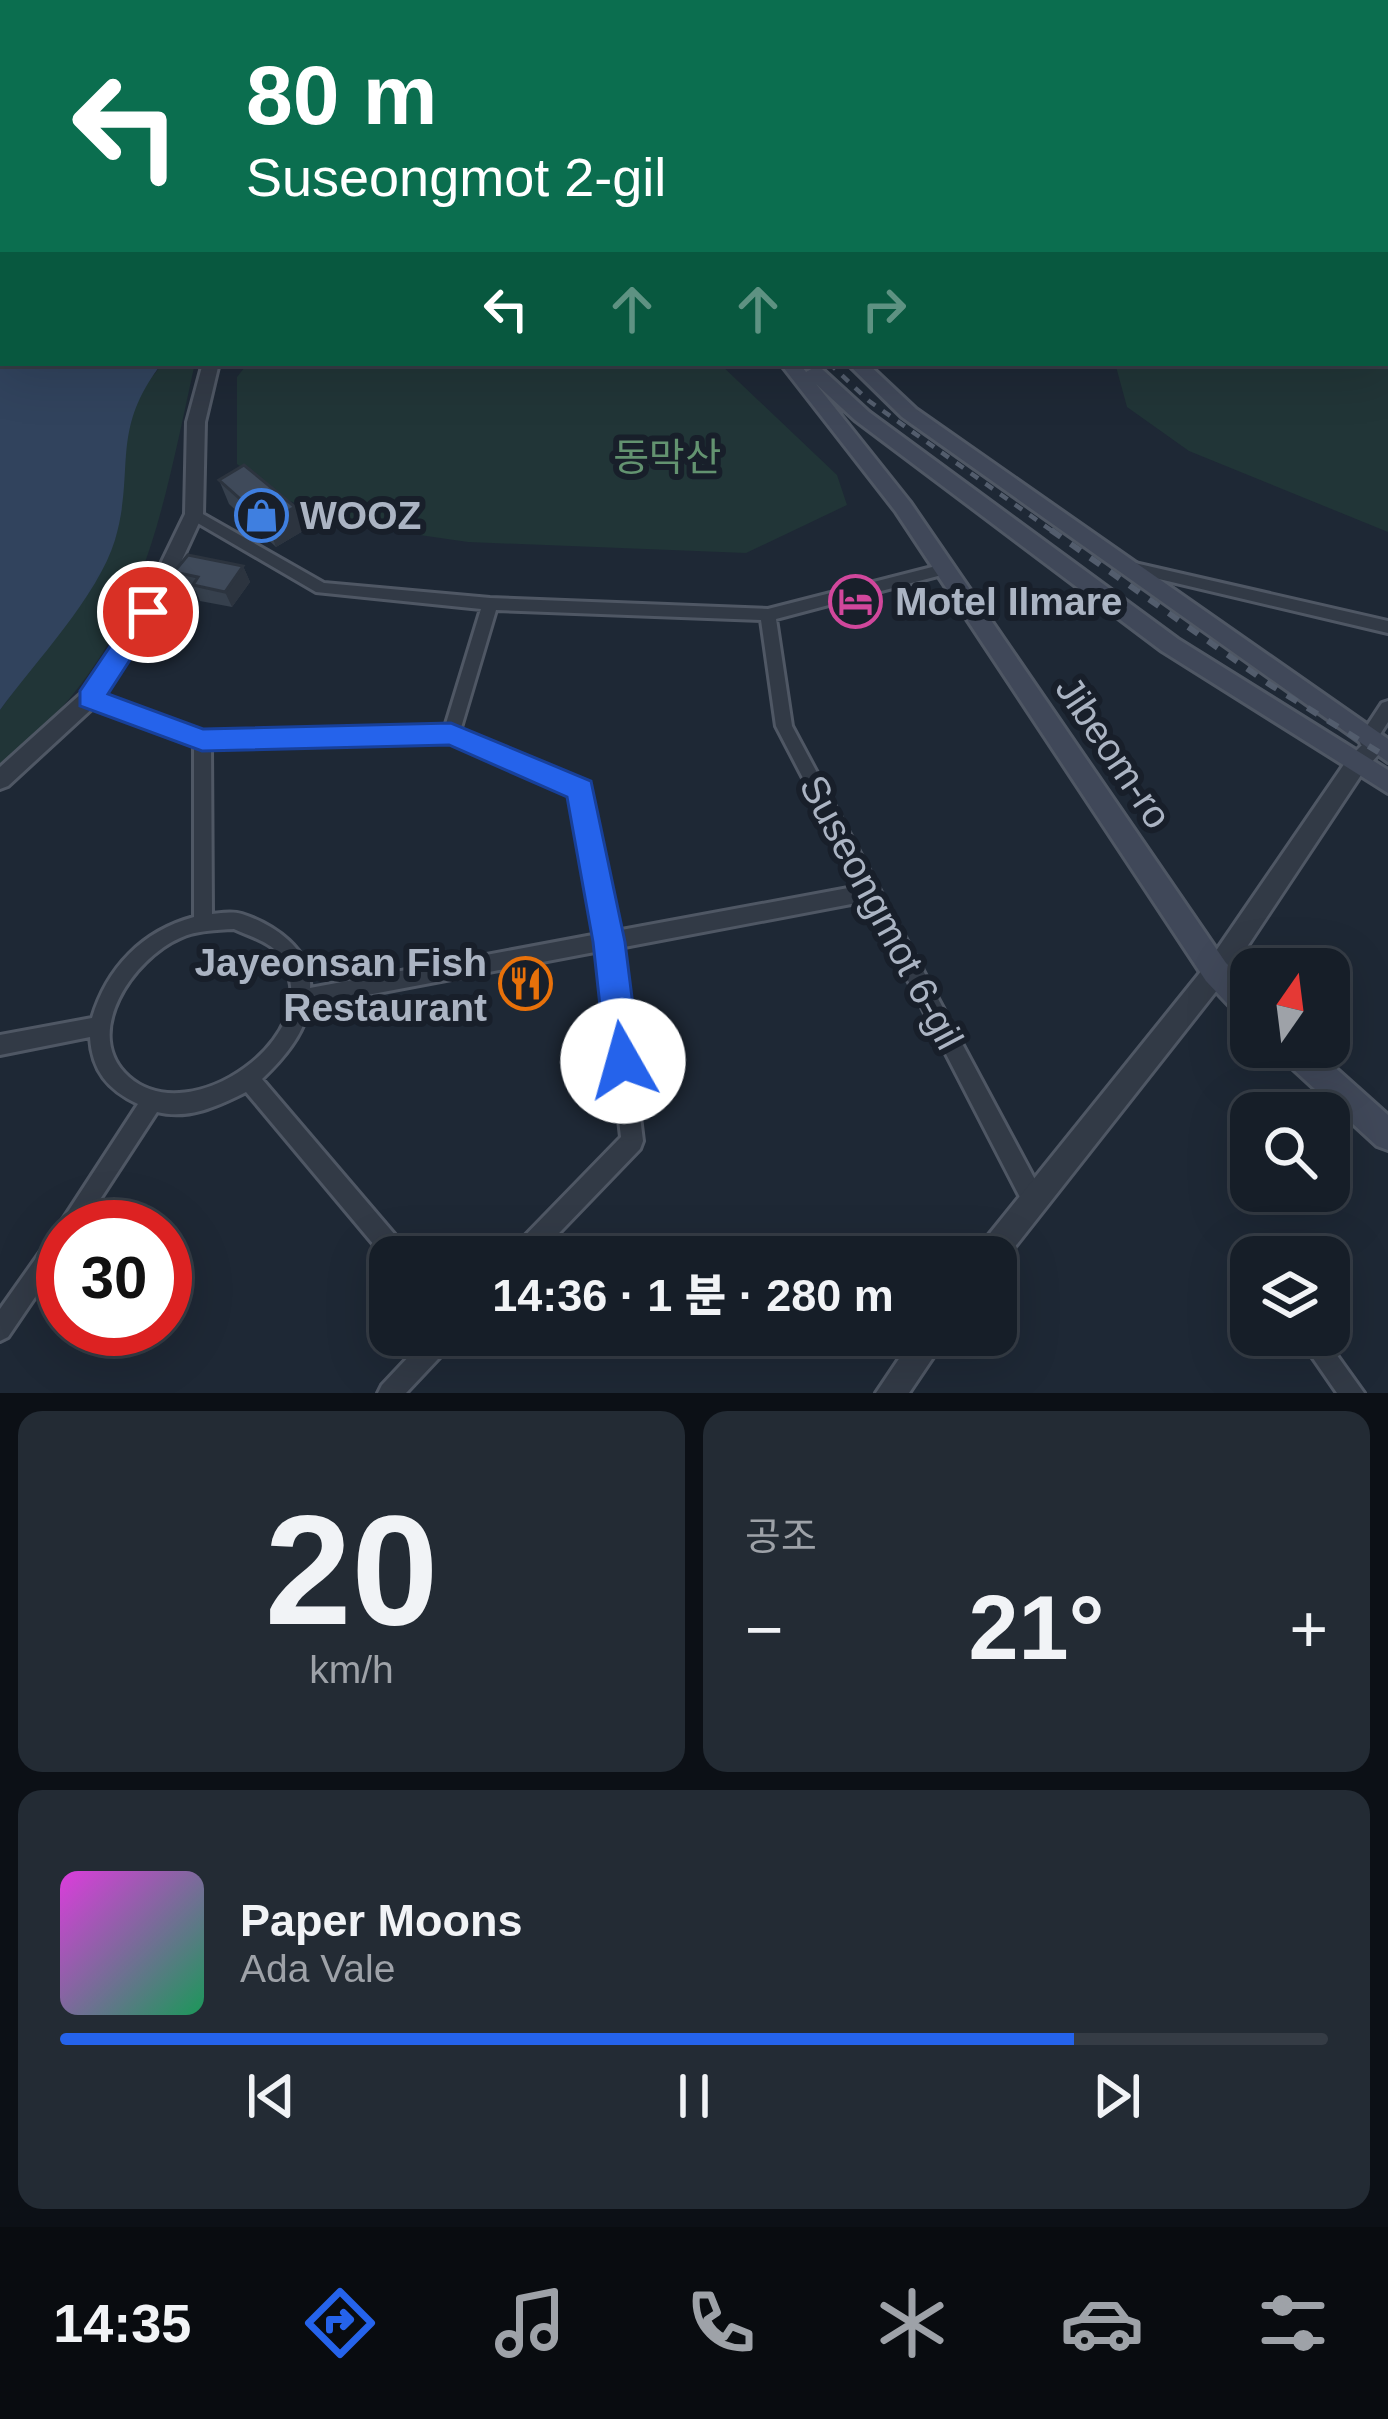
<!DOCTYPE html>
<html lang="ko">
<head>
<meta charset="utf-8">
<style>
	:root { --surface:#161e28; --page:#232b34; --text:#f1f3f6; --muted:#9ea2a8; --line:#353c45; --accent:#2563eb }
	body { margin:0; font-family:Helvetica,"Noto Sans KR",sans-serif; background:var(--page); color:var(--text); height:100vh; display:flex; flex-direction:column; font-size:45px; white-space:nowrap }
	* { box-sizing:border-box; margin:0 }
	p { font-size:39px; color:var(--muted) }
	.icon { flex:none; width:66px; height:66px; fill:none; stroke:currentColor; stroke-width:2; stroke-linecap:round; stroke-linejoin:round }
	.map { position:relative; height:1393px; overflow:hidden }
	.details { display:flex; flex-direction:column; gap:18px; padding:18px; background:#0c1016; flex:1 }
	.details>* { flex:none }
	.top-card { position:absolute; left:0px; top:0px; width:1389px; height:366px; box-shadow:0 12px 48px #0002,0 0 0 3px var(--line); background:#0b6e4f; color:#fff; overflow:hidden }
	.needle { width:78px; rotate:14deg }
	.tools { position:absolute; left:1230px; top:948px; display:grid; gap:24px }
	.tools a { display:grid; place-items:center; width:120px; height:120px; border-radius:24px; background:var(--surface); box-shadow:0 12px 48px #0002,0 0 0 3px var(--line); font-size:60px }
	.speed { position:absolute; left:36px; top:1200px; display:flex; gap:24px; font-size:60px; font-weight:700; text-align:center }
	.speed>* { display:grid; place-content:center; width:156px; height:156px; border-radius:50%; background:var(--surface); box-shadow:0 12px 48px #0002,0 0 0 3px var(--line); line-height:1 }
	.speed .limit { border:18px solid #d22; background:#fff; color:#111 }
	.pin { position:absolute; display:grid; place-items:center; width:102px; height:102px; color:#fff; margin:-51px; border:6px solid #fff; border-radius:50%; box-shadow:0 3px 12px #0007 }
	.me { position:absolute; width:132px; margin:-66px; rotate:353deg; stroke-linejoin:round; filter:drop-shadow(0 0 9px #0008) }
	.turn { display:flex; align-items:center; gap:42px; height:252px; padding:0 48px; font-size:54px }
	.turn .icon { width:156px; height:156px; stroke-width:2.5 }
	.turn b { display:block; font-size:84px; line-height:102px }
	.lanes { display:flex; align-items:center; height:114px; padding:0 48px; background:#0003; justify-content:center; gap:60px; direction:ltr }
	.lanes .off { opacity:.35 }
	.big { font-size:90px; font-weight:800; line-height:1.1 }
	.details .widget { flex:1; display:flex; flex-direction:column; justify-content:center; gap:18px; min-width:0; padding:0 42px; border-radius:24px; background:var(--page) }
	.details .dial { align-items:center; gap:0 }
	.dial b { font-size:156px; line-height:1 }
	.song { display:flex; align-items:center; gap:36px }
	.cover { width:144px; height:144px; border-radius:18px; background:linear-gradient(135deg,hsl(300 70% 55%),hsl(150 70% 35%)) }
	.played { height:12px; border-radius:6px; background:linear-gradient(90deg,var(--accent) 80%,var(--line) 80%) }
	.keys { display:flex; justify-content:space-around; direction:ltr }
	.heat { display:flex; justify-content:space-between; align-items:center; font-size:66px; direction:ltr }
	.details .tiles { flex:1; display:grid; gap:18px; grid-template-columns:1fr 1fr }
	.widget:last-child { grid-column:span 2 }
	.trip { position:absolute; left:369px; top:1236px; width:648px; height:120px; border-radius:24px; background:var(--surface); box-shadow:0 12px 48px #0002,0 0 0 3px var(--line); font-weight:800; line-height:120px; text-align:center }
	.tabs { display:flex; height:192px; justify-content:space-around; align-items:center; background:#090c10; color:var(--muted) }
	.tabs .icon { width:84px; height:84px }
	.tabs .current { color:var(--accent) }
	.tabs b { font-size:54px; color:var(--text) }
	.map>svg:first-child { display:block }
</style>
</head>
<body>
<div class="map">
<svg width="1388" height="1393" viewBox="0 0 1388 1393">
	<rect width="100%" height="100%" fill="#1e2835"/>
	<path fill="#213537" d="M1388,209V532L1189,451L1127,407L1115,363H1386Z
		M163,363H195C159,526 141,656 0,765V710L97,577L115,539L128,421L138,395Z
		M248,363H719L837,475L847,505L746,553L468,542L378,529L280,498L237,464V377Z"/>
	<path fill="#31435d" d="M0,298L3,363H162C109,432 136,468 115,540C98,596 35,662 0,710Z"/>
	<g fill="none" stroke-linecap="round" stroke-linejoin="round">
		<path fill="#31435d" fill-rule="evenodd" d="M796,0H818L794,3Z"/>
		<defs>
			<path id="minor" d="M187,0H198L195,3H184Z
				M940,0H950L949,3H939Z
				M1004,0H1014L1012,3H1002Z
				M1093,0H1103L1102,3H1092Z
				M1174,0H1184V3H1174Z
				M1235,0H1245V3H1235Z
				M1250,0H1277L1284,3H1257Z
				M1346,0H1356V3H1346Z
				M0,5H3V11H0Z
				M1386,26L1388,27V33L1386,32Z
				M194,509L324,583L490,598L768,609L944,564L949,565L952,569L949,573L776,619L792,726L1040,1189L1043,1197L1040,1205L1032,1208L1024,1205L867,901L619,948L643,1141L640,1149L536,1257H509L512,1249L621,1137L600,951L309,1006C304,1035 283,1059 262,1079L407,1249L410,1257H390V1264L246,1092C218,1106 189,1120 157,1112L82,1227H63V1256L8,1337L0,1341V1309L58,1227L138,1104C108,1090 92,1071 90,1037L0,1055V1035L92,1018C107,968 142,931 194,917V744L84,703L82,698L84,693H96L203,733L445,727L481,609L316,592L189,518L187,514ZM496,610L761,620L776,726L859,886L616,931L586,785L460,731ZM450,741L572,794L598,934L310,988C313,950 273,924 242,914C232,911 222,913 212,914L211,747ZM234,929C246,935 265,940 275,950C276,950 284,964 284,965C324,1035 191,1132 129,1077C80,1034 134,958 180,938C197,930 217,930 234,929Z
				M1126,561L1388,621V633L1121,570L1118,566L1121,562Z
				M1388,701V722L1373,745H1361L1359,740L1361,735L1382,703Z
				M429,1335H457L453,1343L406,1393H378L382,1385Z
				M1318,1336L1326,1340L1364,1393H1337L1306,1348L1310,1340Z"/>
			<path id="tertiary" d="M203,363H219L205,422L203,514L158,612L97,704L8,786L0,789V767L83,692L139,609L185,514L187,422Z
				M1375,737L1383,740L1386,746L1363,772L1225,980L999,1267L996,1268V1257H975L979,1247L1207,964L1347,760L1367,740Z
				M915,1335H948L909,1393H876Z"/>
			<path id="secondary" d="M842,0H856L840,3Z
				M0,99H3V108H0Z
				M1386,190H1388V200H1386Z
				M780,363H799L806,372L815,367L822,369L869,412L1178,639L1388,770V793L1162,651L855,420L816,384L910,502L1226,963L1251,988V1021L1241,1018L1206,981L896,512Z
				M847,363H867L916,409L1388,739V762L902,417Z
				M1275,1047H1312L1388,1115V1150L1377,1146L1280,1057Z"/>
		</defs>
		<use href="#minor" stroke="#4f5764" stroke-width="6"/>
		<use href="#tertiary" stroke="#4f5764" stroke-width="6"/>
		<use href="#secondary" stroke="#4f5764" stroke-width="6"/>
		<use href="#minor" fill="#323a46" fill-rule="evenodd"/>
		<use href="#tertiary" fill="#323a46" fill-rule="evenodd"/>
		<use href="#secondary" fill="#404859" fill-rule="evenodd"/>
		<path stroke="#535d6d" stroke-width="4.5" stroke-dasharray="9 9" stroke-linecap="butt" d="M829,363L869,401L1055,533"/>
		<path stroke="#535d6d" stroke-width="6" stroke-dasharray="12 12" stroke-linecap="butt" d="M1051,530L1269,684L1388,758"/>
	</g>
	<path fill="#36404d" d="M219,480L295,507L303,531L276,547L229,504Z
		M243,566L250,582L232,607L200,601L196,591L182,588L174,572Z"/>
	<path fill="#2c343f" d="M295,507L303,531L276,547L267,523Z
		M243,566L250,582L232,607L225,592Z"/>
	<path fill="#3f4a5a" stroke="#2c343f" stroke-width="3" d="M316,0H783L781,3H312Z
		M244,465L295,507L267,523L219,480Z
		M188,555L243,566L225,592L193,585L198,577L174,572Z"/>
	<path fill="#2563eb" stroke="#184099" stroke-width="3" d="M148,603L161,612L108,694L203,729L451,723L591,781L625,942L640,1061L635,1073L623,1078L611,1073L606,1061L593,942L567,797L449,745L202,751L80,706V691L138,605Z"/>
	<defs>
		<symbol id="shop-ring" viewBox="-11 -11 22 22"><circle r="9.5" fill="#181f2a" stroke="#3f7fe0" stroke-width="1.5"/><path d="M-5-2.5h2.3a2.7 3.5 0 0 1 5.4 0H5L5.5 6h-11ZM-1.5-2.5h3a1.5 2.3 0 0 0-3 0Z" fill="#3f7fe0"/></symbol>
		<symbol id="hotel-ring" viewBox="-11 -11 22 22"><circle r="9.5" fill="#181f2a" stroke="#d1479c" stroke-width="1.5"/><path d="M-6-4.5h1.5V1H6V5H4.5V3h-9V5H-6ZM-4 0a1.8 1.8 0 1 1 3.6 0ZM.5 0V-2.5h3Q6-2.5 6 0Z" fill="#d1479c"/></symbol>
		<symbol id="restaurant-ring" viewBox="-11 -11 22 22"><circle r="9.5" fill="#181f2a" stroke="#e8710a" stroke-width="1.5"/><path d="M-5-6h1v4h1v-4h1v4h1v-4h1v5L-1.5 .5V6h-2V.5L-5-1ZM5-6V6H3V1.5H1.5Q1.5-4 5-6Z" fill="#e8710a"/></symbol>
	</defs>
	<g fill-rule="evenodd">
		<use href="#shop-ring" x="232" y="486" width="59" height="59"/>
		<use href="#hotel-ring" x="826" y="572" width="59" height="59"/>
		<use href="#restaurant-ring" x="496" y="954" width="59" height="59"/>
	</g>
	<g text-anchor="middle" stroke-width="12" stroke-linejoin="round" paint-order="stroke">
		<g font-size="39" fill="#639370" stroke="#181f2a">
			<text x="667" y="471">동막산</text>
		</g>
		<g font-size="39" font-weight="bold" fill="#abb4c3" stroke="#181f2a" text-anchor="start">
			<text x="300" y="529">WOOZ</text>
			<text x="895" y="615">Motel Ilmare</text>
			<text x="487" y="976" text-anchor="end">Jayeonsan Fish<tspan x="487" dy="45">Restaurant</tspan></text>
		</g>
		<g font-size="39" fill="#abb4c3" stroke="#181f2a">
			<text transform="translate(1114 752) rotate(56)" y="14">Jibeom-ro</text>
			<text transform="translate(882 912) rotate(62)" y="14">Suseongmot 6-gil</text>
		</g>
	</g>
</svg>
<div class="tools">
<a><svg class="needle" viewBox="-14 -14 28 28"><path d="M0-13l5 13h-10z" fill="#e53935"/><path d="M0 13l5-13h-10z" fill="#9ea2a8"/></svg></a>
<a><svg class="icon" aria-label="search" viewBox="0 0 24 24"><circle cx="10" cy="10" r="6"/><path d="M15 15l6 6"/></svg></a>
<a><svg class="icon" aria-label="layers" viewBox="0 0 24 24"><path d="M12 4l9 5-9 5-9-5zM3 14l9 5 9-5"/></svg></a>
</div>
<div class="speed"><div class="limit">30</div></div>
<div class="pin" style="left:148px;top:612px;background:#d93025"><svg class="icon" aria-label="arrive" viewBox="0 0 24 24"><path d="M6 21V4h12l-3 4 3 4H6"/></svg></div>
<svg class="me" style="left:623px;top:1061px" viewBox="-20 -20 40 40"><circle r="19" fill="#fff"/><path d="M0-13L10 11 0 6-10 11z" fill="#2563eb"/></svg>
<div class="trip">14:36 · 1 분 · 280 m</div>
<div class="top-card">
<div class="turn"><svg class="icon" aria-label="left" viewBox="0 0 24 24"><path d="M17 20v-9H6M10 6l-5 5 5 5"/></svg><div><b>80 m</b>Suseongmot 2-gil</div></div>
<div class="lanes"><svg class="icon" aria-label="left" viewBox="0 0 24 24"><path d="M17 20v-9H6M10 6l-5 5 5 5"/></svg><svg class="icon off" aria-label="ahead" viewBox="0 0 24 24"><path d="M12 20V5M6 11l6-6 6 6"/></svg><svg class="icon off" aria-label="ahead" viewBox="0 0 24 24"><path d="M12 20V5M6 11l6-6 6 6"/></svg><svg class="icon off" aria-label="right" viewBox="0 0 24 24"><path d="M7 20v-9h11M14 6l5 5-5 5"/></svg></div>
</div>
</div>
<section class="details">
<div class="tiles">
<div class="widget dial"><b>20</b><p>km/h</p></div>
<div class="widget"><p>공조</p>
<div class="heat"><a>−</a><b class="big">21°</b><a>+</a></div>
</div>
<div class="widget">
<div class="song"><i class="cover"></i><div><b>Paper Moons</b><p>Ada Vale</p></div></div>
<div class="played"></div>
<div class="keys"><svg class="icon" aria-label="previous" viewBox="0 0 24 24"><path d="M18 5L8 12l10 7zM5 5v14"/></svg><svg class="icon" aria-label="pause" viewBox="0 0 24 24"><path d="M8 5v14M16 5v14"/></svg><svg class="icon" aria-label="next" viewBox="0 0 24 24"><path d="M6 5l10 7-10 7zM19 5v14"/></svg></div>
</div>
</div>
</section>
<nav class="tabs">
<b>14:35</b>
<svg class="icon current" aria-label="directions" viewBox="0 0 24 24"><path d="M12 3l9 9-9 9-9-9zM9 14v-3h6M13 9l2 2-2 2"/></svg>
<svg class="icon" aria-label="music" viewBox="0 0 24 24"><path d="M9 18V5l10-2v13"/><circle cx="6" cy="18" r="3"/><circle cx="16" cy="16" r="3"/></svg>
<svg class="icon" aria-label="phone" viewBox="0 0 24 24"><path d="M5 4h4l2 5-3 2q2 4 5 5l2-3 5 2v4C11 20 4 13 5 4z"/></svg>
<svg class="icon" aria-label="climate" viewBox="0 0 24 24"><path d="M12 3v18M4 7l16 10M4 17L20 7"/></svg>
<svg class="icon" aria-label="car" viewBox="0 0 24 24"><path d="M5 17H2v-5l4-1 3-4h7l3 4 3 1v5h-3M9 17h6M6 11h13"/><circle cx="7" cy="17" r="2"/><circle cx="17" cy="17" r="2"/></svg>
<svg class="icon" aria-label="filters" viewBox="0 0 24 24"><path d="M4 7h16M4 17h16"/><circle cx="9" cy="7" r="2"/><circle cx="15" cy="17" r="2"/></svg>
</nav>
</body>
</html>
